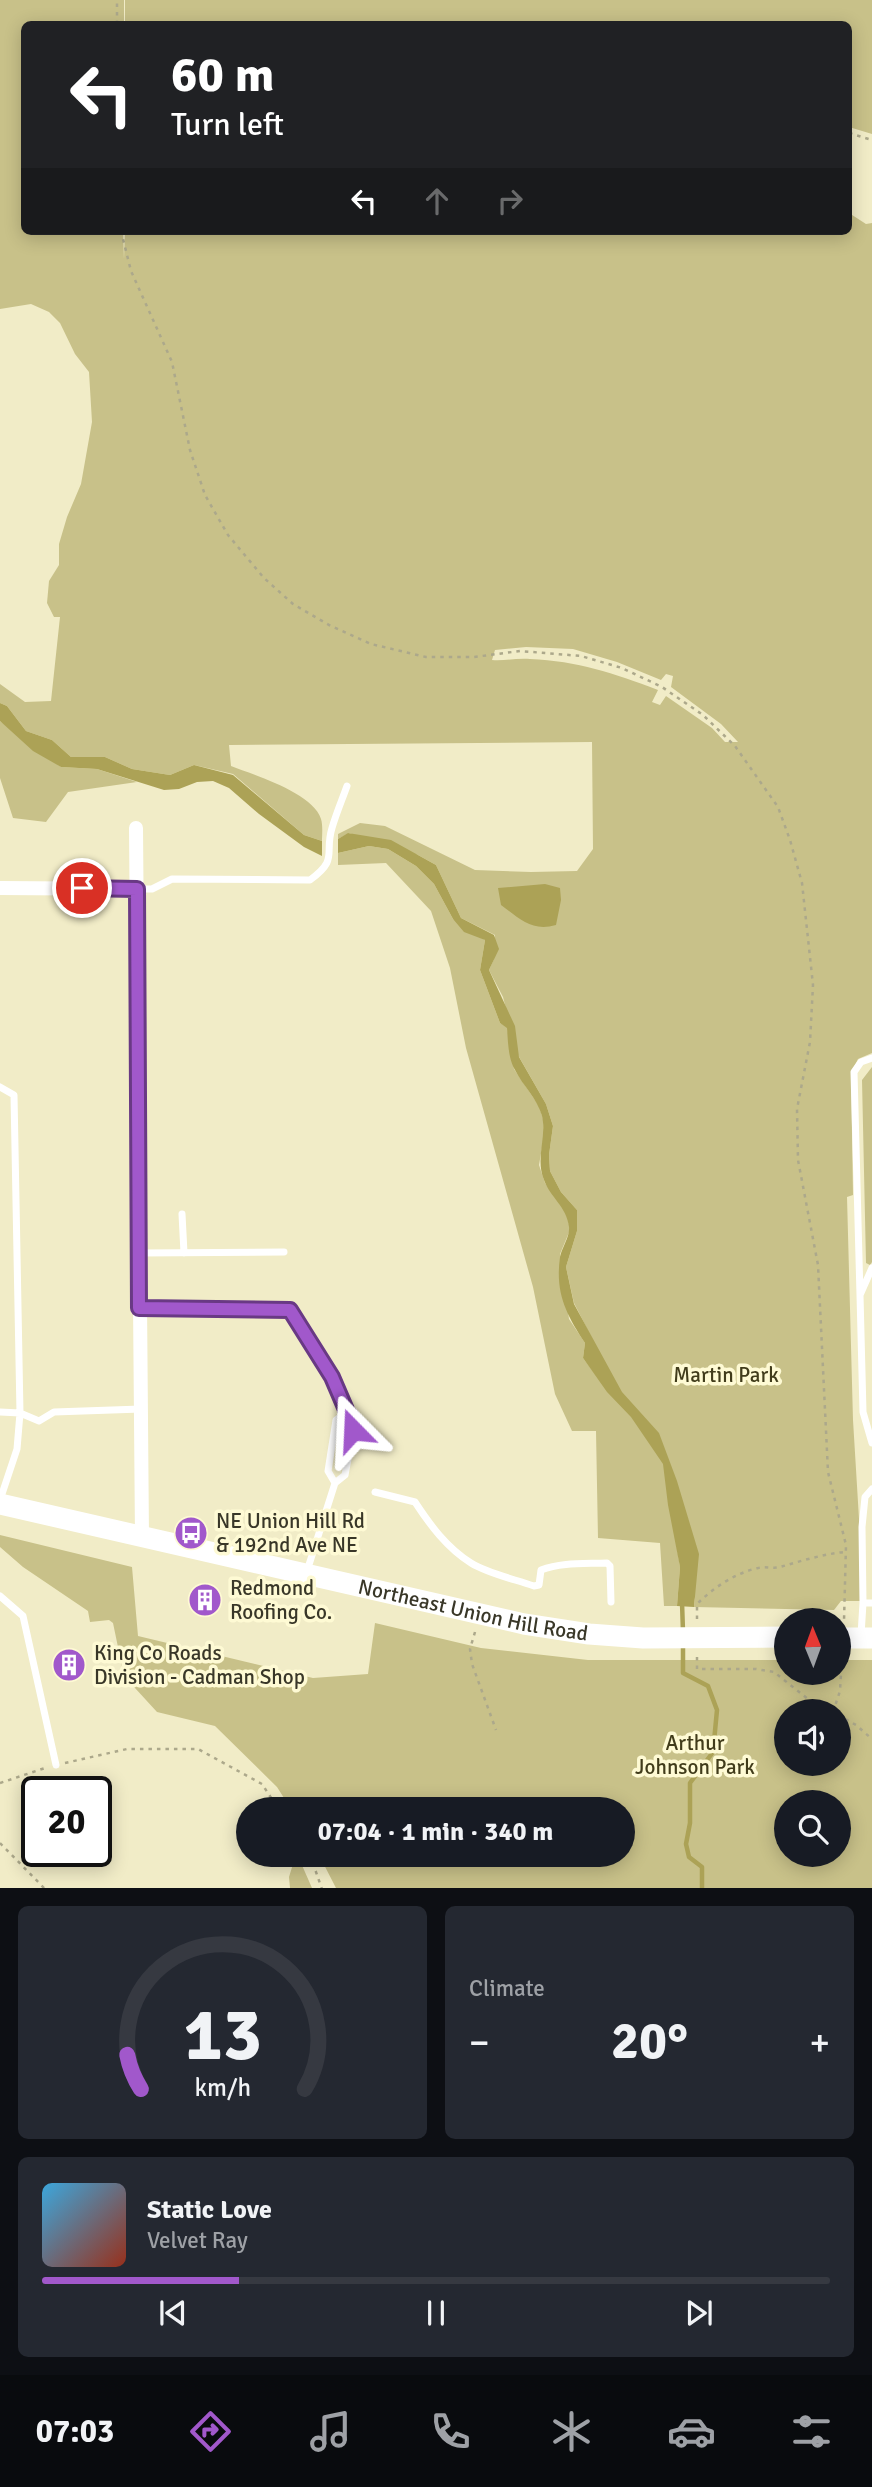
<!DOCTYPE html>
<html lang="en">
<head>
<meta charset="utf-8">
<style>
	:root { --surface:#171b24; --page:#242831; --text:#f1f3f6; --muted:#9ea1a6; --line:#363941; --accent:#a158cb }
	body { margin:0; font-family:Signika,sans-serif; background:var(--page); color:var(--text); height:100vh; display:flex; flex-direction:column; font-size:26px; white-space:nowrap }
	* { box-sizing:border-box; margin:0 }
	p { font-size:23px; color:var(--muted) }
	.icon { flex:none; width:38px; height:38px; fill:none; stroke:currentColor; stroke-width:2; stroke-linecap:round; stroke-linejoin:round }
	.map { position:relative; height:1888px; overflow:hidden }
	.side { display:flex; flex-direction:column; gap:18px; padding:18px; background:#0d0f14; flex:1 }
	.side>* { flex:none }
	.banner { position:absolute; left:21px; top:21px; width:831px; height:214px; border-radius:10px; box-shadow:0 4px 18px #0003; background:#202124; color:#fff; overflow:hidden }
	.needle { width:46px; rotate:359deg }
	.tools { position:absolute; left:774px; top:1608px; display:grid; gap:14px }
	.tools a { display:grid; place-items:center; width:77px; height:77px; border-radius:50%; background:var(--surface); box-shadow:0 4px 18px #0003; font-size:35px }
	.speed { position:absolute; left:21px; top:1776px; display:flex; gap:14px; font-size:35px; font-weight:700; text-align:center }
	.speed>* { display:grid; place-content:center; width:91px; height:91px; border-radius:50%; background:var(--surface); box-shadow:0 4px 18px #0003; line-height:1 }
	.speed .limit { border:4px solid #111; border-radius:10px; background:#fff; color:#111 }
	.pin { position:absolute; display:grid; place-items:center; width:60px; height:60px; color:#fff; margin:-30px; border:4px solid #fff; border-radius:50%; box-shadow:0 2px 7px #0007 }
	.me { position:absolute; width:77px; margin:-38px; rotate:339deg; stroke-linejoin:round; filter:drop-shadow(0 0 5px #0008) }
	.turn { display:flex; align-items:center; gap:24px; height:147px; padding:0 35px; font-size:32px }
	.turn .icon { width:91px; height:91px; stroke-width:2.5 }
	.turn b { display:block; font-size:49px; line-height:60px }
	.lanes { display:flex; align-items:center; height:66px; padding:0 35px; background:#0003; justify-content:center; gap:35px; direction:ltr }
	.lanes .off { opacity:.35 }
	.big { font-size:52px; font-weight:700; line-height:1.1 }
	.side .card { flex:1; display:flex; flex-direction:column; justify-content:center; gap:10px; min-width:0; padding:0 24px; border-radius:10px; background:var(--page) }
	.side .dial { align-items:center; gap:0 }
	.dial svg { height:182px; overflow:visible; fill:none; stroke:var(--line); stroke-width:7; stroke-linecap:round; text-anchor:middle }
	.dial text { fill:var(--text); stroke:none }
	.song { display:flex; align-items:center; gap:21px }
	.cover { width:84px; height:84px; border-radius:10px; background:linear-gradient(135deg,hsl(200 70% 55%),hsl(10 70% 35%)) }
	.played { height:7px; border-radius:4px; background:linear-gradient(90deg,var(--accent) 25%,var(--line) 25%) }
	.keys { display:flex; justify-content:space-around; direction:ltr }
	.heat { display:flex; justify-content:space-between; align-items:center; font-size:38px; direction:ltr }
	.side .tiles { flex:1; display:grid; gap:18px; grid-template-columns:1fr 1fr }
	.card:last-child { grid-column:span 2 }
	.trip { position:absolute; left:236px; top:1797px; width:399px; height:70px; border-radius:35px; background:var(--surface); box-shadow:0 4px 18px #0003; font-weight:700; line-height:70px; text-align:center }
	.menu { display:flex; height:112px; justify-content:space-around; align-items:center; background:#090b0e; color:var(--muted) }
	.menu .icon { width:49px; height:49px }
	.menu .selected { color:var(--accent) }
	.menu b { font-size:32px; color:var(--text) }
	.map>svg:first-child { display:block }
</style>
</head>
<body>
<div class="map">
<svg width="872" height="1889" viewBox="0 0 872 1889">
	<rect width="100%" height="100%" fill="#f1ecc7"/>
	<path fill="#c8c189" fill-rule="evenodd" d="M0,0H124V24H24V231H123L124,259L125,231H849V213L866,224L872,223V1053L858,1059L851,1073L853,1195L847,1197L853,1420L864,1601H841L834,1610L694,1607L695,1599L675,1535L680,1567L677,1606H664L660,1543L598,1538L596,1431H572L555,1394L533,1287L466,1048L450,968L431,911L386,863L338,865V853L369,846L388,849L416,866L434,884L453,919L485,940L480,970L500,1023L507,1027L514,1069L539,1106L543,1119L544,1136L539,1165L545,1183L567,1213L570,1230L560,1254L569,1319L585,1343L583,1358L601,1382L600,1354L574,1303L566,1267L577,1231V1210L561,1192L550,1171L549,1155L553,1126L546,1104L518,1055L503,997L489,970L494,959L495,935L461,918L436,865L418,855L349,833L338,839V834L360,823L385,826L475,870L531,872L577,871L593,849L592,742L229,745L231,766C254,775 313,793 321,819C323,825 322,835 322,841L304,835L233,774L194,765L170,775L132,769L105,757H71L52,740L26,731L7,706L0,703V684L25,702L51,701L60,617H54L47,603L49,581L59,565V544L67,517L81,484L92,422L89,372L75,354L60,323L49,312L31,304L0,309ZM526,647L573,649L617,662L661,680L666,674L673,676L671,687L721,724L738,742H725L712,728L666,696L660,705L652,702L658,690C613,673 578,661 530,659C517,658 504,661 492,660L495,650Z
		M125,0H872V134L849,127V24H125Z
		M0,721L61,767L97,769L137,782L68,792L46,822L13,818L0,778Z
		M872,1067V1262L870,1265L866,1263L862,1080Z
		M0,1535L132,1567L138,1636L313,1678L368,1674L375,1623L481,1648L588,1660H786V1673H838V1660H872V1888H336L319,1855H623V1810L291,1809L277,1787L215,1726L157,1712L124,1676L113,1623L109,1620L90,1622L88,1611L23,1567L0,1547ZM786,1712H838V1764H786ZM786,1802H838V1855H786Z
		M301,1863L312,1888H290L289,1877L293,1864Z"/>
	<path fill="#aca256" d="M0,703L7,706L26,731L52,740L71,757H105L132,769L170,775L194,765L233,775L304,835L322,841V856L304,847L259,814L229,788L213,781L197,782L179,789L164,790L97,769L61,767L33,751L0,721Z
		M348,833L391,840L436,865L461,918L494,935L499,949L489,970L515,1026L519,1057L546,1104L553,1126L549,1155L550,1171L561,1192L577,1210V1231L566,1267L574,1304L622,1392L659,1433L677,1481L699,1554L694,1607L677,1606L680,1567L668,1505L663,1464L631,1417L607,1392L583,1358L585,1343C566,1314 555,1293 560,1257C562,1247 570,1237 569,1227C567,1207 550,1197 544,1180C535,1158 547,1138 542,1116C537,1098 523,1086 515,1070C508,1058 508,1041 507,1028L500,1023L480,970L485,940L464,932L453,919L434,884L416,866L388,849L369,846L338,853V839Z
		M545,884L560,888L561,900L556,925C532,932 520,919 501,905L498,888Z"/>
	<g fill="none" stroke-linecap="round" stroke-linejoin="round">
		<path stroke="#aca256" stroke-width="4.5" d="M682,1602L683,1632
			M683,1644V1673L708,1686L717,1710L713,1752L690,1783V1823L686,1844L689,1857L702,1867V1889"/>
		<path stroke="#aca88b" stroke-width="2.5" stroke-dasharray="3.5 5" stroke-linecap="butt" d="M117,24V0
			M849,133L872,140
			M121,231L131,271L172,362L190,450L205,495L228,535L264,578L293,604L329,625L371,644L426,657H474L520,651L581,656L622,668L662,687L703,715L735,746L778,807L790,840L802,883L813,985L810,1042L797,1109L798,1160L818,1265L828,1472L846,1545L844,1621
			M697,1619V1604C713,1588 735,1573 758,1568C766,1566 773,1569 780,1567C801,1561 823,1554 845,1552
			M475,1632L470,1649L472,1664L496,1730
			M697,1657V1669H756L774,1672L808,1699L830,1712
			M833,1712L840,1691L842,1656
			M838,1715L856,1725L872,1739
			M65,1763L127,1749H198L262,1784L279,1810
			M0,1783L45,1768
			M0,1843L45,1889
			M310,1855L322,1889"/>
		<path stroke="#fff" stroke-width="7" d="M137,889H152L172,879L310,880C339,859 324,854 332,828C336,814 342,800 347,786
			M0,1087L14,1095L20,1413L17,1449L0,1500
			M182,1214L184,1253
			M140,1253L284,1252
			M872,1268L860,1295L863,1412L872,1443
			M860,1295L854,1072L861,1062L872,1058
			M140,1308L291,1310L332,1376L347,1412L355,1422L345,1475L335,1483L307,1571
			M0,1412L20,1413L39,1421L54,1412L141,1409
			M335,1483L328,1471L336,1420L347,1412
			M375,1492L415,1502C430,1525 447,1548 471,1563C489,1574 514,1579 534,1586L539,1585L541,1570C562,1562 585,1564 607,1563L610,1566L611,1602
			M0,1596L23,1616L56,1765
			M863,1603L862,1527L865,1497L872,1489
			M861,1635L863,1603H872"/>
		<path stroke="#fff" stroke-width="14" d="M136,828L142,1538
			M0,888L137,889"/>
		<g stroke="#fff" stroke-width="21">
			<path id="s1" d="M0,1504L524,1624L589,1634L643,1638L786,1637"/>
			<path d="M838,1638H872"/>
		</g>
	</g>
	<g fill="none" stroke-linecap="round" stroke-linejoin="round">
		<defs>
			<path id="route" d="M82,888L137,889L139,1308L290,1310L332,1377L347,1412L355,1422L353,1430"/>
		</defs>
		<use href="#route" stroke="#693984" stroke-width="18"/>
		<use href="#route" stroke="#a158cb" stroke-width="12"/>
	</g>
	<defs>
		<symbol id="bus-disc" viewBox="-11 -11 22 22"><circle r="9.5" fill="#a158cb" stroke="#fefad4"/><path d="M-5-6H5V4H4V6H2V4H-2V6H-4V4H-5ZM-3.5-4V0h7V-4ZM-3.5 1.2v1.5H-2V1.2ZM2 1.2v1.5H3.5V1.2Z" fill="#fff"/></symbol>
		<symbol id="building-disc" viewBox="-11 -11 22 22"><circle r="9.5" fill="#a158cb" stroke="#fefad4"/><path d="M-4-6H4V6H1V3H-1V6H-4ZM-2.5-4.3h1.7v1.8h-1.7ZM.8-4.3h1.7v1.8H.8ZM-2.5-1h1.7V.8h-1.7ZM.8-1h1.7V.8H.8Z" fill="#fff"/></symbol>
	</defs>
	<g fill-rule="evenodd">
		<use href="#bus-disc" x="172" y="1514" width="38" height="38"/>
		<use href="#building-disc" x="186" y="1581" width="38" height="38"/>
		<use href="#building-disc" x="50" y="1646" width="38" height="38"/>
	</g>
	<g text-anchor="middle" stroke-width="7" stroke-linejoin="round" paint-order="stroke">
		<g font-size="21" fill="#413c1b" stroke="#fefad4">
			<text x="726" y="1382">Martin Park</text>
			<text x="695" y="1750">Arthur<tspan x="695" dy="24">Johnson Park</tspan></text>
		</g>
		<g font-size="21" fill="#393728" stroke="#fefad4" text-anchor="start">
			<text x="216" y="1528">NE Union Hill Rd<tspan x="216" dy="24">&amp; 192nd Ave NE</tspan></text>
			<text x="230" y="1595">Redmond<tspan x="230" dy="24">Roofing Co.</tspan></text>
			<text x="94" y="1660">King Co Roads<tspan x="94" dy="24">Division - Cadman Shop</tspan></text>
		</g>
		<g font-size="21" fill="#393728" stroke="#fefad4">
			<text dy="7" stroke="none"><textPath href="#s1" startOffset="485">Northeast Union Hill Road</textPath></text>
		</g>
	</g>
</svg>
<div class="tools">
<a><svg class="needle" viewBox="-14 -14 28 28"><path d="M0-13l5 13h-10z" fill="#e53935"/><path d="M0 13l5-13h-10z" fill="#9ea1a6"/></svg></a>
<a><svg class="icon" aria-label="sound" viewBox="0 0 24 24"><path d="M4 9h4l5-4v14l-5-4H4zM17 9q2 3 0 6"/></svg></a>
<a><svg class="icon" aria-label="search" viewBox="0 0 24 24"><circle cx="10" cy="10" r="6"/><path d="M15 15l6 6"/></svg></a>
</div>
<div class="speed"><div class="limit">20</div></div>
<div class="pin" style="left:82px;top:888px;background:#d93025"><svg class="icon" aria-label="arrive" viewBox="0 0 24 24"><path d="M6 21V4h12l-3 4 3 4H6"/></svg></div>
<svg class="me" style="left:353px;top:1430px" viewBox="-20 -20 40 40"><path d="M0-17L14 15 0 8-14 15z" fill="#a158cb" stroke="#fff" stroke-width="4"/></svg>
<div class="trip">07:04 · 1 min · 340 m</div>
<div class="banner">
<div class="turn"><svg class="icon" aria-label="left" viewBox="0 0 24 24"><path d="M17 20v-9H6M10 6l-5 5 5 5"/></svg><div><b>60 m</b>Turn left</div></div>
<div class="lanes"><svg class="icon" aria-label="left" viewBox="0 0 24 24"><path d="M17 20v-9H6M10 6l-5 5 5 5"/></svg><svg class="icon off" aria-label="ahead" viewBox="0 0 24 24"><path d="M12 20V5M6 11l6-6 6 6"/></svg><svg class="icon off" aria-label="right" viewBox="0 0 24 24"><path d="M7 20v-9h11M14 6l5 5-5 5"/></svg></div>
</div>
</div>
<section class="side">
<div class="tiles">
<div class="card dial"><svg viewBox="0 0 100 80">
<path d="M14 69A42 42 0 1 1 86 69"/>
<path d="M14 69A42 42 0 0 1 8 54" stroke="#a158cb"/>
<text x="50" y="56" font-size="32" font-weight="700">13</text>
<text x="50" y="72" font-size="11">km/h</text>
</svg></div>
<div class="card"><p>Climate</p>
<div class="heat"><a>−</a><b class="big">20°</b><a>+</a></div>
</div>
<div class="card">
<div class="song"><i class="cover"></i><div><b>Static Love</b><p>Velvet Ray</p></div></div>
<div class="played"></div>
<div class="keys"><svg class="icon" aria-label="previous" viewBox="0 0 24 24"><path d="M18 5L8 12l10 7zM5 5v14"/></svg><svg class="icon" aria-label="pause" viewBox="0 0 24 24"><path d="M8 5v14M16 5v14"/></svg><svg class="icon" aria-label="next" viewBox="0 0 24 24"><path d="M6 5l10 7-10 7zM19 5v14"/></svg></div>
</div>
</div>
</section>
<nav class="menu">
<b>07:03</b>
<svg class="icon selected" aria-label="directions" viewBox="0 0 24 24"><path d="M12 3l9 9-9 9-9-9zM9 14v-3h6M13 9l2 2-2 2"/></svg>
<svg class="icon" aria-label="music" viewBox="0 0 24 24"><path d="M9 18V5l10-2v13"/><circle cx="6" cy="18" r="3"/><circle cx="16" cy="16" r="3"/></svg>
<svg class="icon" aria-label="phone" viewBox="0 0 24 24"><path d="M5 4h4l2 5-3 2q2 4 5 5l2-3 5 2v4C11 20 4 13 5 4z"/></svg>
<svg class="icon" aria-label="climate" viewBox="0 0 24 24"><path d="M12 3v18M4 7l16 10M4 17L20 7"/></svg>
<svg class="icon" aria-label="car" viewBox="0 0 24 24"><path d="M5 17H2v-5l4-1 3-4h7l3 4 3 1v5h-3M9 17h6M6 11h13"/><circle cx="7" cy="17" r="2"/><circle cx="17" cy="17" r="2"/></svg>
<svg class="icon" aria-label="filters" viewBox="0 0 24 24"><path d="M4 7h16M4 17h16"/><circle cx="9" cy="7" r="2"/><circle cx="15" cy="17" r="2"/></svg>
</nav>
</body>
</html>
